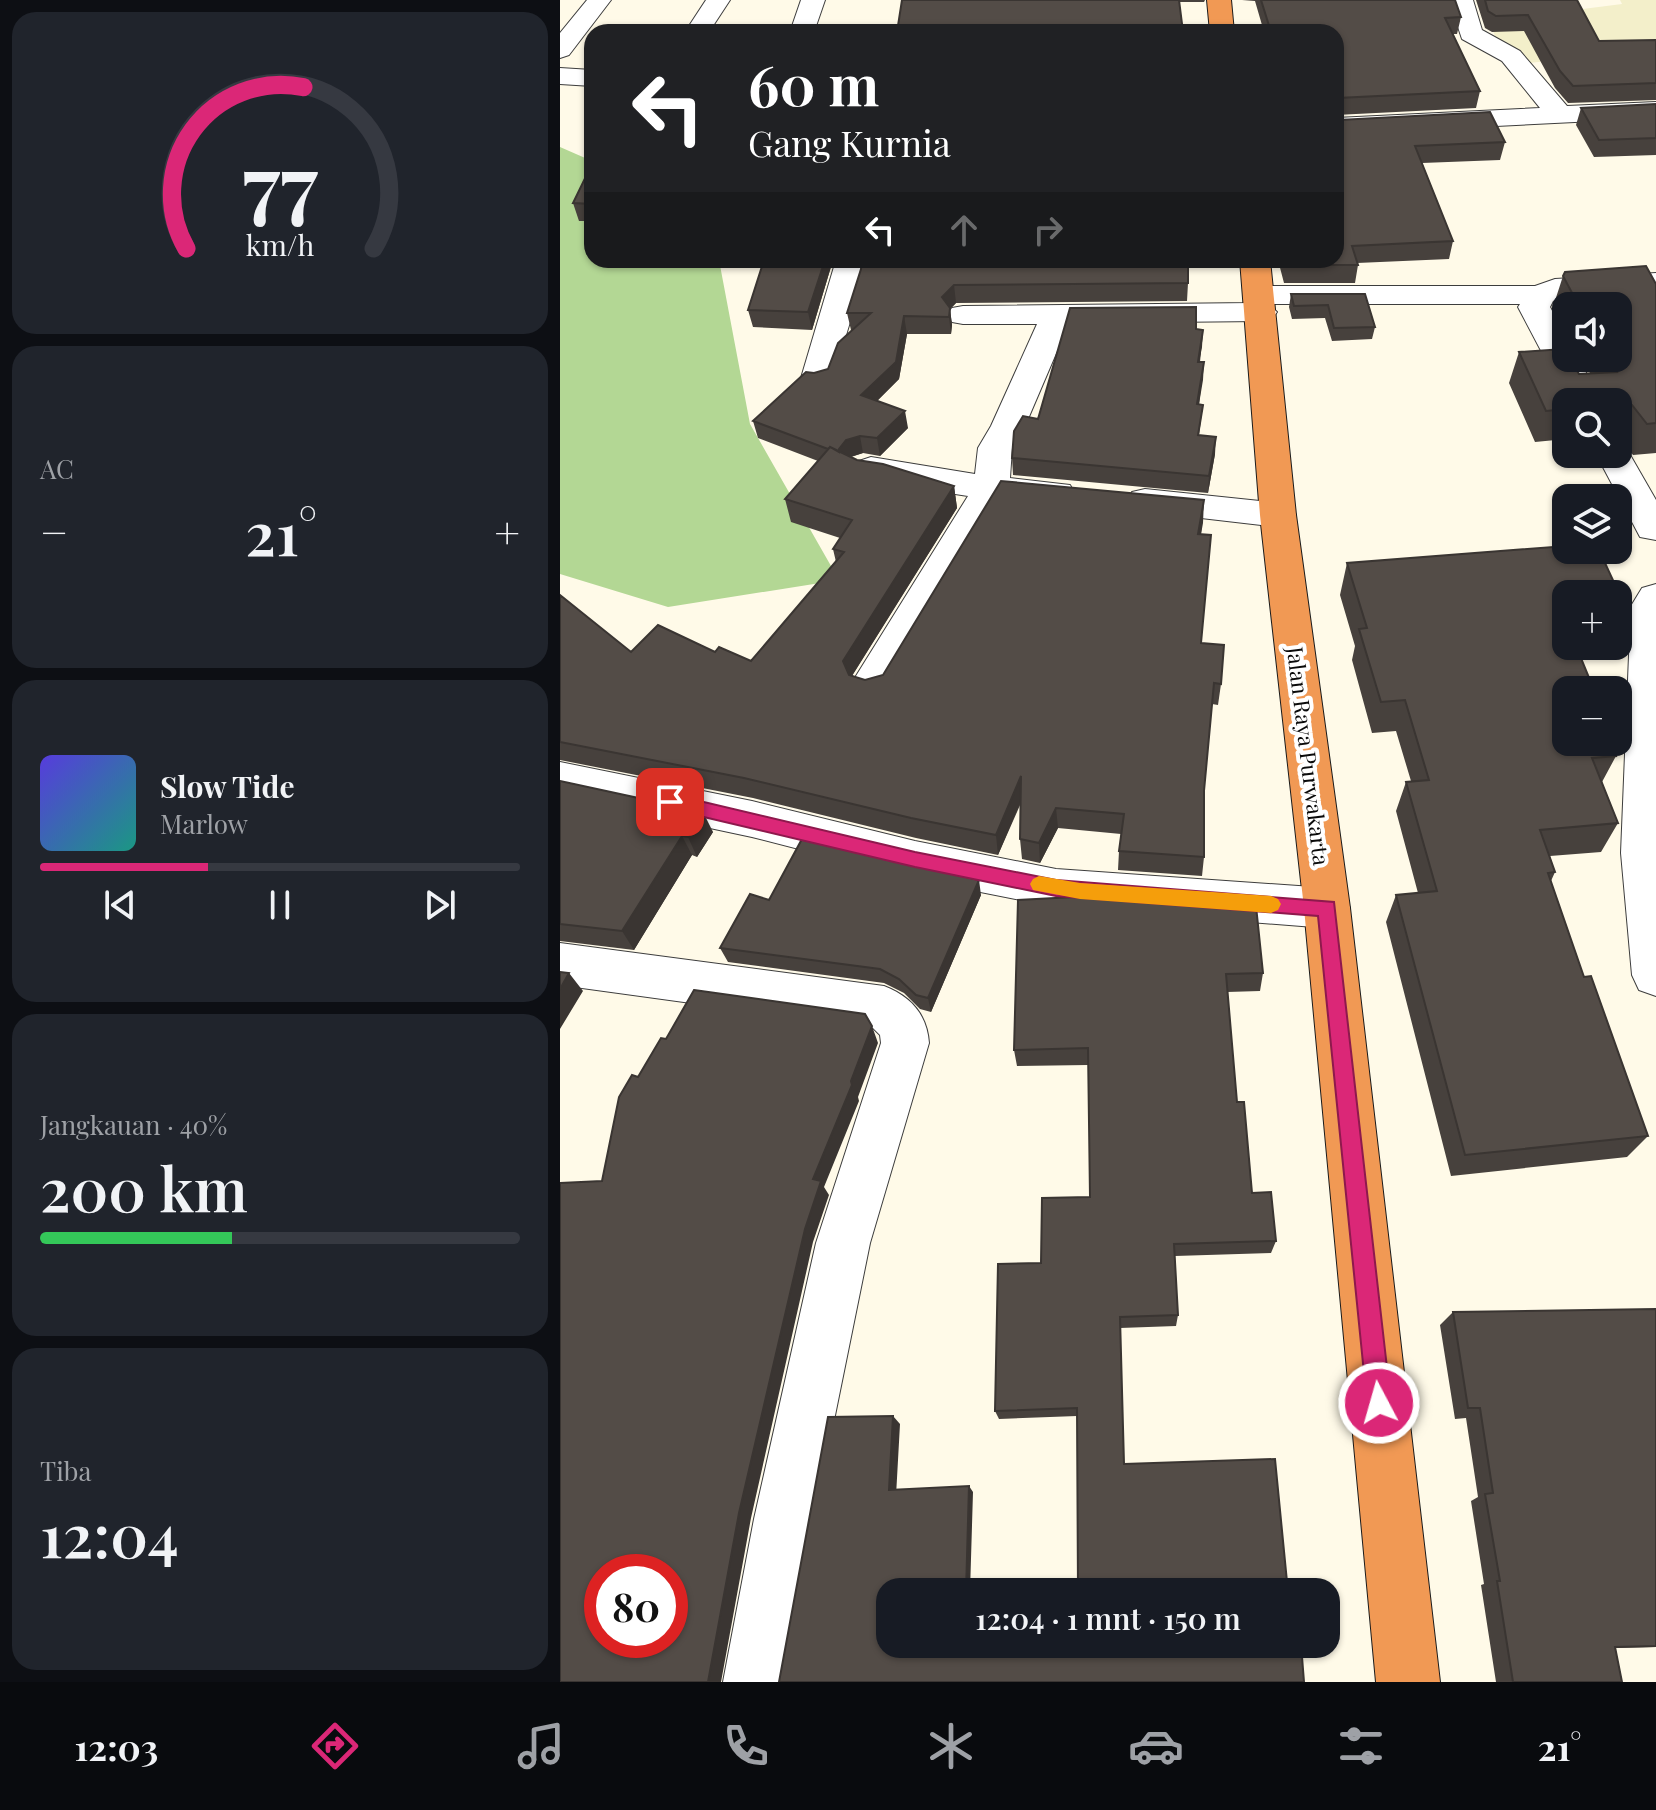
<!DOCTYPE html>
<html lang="id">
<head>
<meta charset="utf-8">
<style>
	:root { --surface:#171b24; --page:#20242c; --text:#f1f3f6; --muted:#9ea1a6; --line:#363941; --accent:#db2777 }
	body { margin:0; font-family:"Playfair Display",serif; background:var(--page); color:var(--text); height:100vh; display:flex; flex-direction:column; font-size:30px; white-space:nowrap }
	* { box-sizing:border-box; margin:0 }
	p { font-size:26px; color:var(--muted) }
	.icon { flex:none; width:44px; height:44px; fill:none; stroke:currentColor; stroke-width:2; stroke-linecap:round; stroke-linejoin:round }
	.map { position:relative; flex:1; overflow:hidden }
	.sheet { display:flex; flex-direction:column; gap:12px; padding:12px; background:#0d0f14; width:560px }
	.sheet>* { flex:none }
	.top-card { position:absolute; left:24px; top:24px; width:760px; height:244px; border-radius:24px; box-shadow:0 2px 6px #0004; background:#202124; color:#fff; overflow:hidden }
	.tools { position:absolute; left:992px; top:292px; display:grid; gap:16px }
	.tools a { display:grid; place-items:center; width:80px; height:80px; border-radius:16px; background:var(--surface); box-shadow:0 2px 6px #0004; font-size:40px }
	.speed { position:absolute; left:24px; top:1554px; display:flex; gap:16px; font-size:40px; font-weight:700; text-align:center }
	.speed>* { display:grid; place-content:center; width:104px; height:104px; border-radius:50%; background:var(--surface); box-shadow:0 2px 6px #0004; line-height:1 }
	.speed .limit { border:12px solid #d22; background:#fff; color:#111 }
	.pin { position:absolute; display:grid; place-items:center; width:68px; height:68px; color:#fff; margin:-34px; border-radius:16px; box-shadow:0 4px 12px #0006 }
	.me { position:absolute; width:88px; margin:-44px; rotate:354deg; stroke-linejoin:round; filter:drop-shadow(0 0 6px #0008) }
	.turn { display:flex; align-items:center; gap:28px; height:168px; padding:0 32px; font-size:36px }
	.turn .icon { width:104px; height:104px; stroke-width:2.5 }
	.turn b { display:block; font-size:56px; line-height:68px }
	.lanes { display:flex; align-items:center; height:76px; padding:0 32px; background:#0003; justify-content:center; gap:40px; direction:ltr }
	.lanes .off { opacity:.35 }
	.big { font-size:60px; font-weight:600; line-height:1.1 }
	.sheet .card { flex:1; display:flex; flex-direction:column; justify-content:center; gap:12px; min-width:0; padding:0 28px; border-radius:24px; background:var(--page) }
	.sheet .dial { align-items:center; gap:0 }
	.dial svg { height:208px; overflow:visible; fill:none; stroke:var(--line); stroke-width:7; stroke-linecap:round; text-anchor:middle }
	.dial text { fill:var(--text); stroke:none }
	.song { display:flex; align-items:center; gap:24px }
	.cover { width:96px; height:96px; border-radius:12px; background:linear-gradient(135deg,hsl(250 70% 55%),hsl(170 70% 35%)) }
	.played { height:8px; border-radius:4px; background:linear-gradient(90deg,var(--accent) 35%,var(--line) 35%) }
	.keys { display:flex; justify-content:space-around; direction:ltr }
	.heat { display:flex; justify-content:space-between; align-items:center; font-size:44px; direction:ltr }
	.charge { height:12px; border-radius:6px; background:linear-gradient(90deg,#34c759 40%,var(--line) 0) }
	.trip { position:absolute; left:316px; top:1578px; width:464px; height:80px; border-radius:24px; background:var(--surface); box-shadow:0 2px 6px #0004; font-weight:600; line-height:80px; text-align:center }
	.tabs { display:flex; height:128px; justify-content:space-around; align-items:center; background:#090b0e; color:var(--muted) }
	.tabs .icon { width:56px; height:56px }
	.tabs .on { color:var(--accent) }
	.tabs b { font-size:36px; color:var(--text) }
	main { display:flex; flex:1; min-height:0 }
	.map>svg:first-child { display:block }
</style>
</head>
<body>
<main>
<section class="sheet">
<div class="card dial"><svg viewBox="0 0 100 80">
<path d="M14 69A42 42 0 1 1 86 69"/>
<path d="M14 69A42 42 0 0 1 59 7" stroke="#db2777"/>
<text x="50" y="56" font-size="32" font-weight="700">77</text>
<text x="50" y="72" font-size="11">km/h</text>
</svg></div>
<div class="card"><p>AC</p>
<div class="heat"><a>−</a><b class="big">21°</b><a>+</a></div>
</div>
<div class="card">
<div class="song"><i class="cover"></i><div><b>Slow Tide</b><p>Marlow</p></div></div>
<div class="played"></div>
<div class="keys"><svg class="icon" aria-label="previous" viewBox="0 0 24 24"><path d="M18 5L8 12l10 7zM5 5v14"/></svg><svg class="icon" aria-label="pause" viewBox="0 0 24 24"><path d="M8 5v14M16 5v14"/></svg><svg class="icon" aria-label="next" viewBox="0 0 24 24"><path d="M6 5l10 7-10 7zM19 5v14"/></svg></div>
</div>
<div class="card"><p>Jangkauan · 40%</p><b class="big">200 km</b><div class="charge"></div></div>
<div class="card"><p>Tiba</p><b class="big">12:04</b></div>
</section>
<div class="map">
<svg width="1096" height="1682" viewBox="0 0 1096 1682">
	<rect width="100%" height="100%" fill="#fffae8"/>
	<path fill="#f3efca" d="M1060,0H1096V64L1086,51L949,65L928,21L1062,4Z"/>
	<path fill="#b3d794" d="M0,147L32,161V260H159L190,424L279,580L108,607L0,574Z"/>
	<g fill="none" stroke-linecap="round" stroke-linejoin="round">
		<defs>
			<path id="minor" d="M27,0H51L9,55L0,58V33Z
				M146,0H170L149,32H125Z
				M241,0H265L254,32H230Z
				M889,0H913L922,30L960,51L1007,106L1096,102V118L776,134V118L980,108L942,61L902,39Z
				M0,68L32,70V86L0,84Z
				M276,260H306L301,286L273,378L269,385L257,388L245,385L241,378Z
				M1096,273V291L1001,297L993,301L990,307L1006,337V358H1018L1042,402H1008L958,307L960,304H708L717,312L712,319L701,321L509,323L465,426L452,448L450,478L510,485L515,494L510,503L497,506L441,501L325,695L311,699L297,695L291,684L408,496L311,481L299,477L293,469L299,461L311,457L415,474L418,448L431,426L477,324H403L392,322L387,315L392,308L403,306L692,303L684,295L688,288L699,286H975L995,279Z
				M1058,444L1065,446L1096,500V540L1080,537L1036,454H1058Z
				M585,489L718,503L731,506L736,515L731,524L718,527L572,510L567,501L572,492Z
				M1096,584V996L1079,990L1072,975L1061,853L1071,606L1082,588Z
				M0,762L192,801L355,841L496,869L767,888L783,894L790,908L783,922L767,928L496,907L355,879L192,837L0,796Z
				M0,943L324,986C350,996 367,1014 369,1043L310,1243L254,1519L227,1682H163L194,1519L256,1243L321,1043L320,1035L313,1028L0,985Z"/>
			<path id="highway" d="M647,0H671L674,32H650Z
				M680,260H710L736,515L790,908L880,1682H816L744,908L700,515Z"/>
		</defs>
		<use href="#minor" stroke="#3d3d3d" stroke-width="2"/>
		<use href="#highway" stroke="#1b1b1b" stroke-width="2"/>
		<use href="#minor" fill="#fff" fill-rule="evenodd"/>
		<use href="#highway" fill="#f19954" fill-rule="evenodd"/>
	</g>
	<path fill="#47413d" d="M342,0H645L644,2H619Z
		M682,0H895L901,17L897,34H892L920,91L916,108L776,115V32H704L695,1Z
		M916,0H1017L1039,41L1096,40V100L1008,103L995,88L964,31L932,32L925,28Z
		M1096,104V155L1034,157L1016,125L1021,108Z
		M779,120L945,142L940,160L862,163L893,241L889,259L797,263L798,265L795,283H724L718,260H776Z
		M32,164V221H19L13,203Z
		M273,260L252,330L193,327L188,310Z
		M301,269L628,283L627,301L396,303L390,309L392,325L391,334H347L339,379L317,401L348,428L320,456L303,453L291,457L297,460L394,486L397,508L292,676L305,680L323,675L644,500L641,534V643L661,684L658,705L652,704L644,791V857L642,876L558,870L559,851L561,834L498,828L480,863L462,859L460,839L461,803L438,855L356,838L193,798L0,760V595L71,652H155L191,661L276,562L273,549L280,538L231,522L225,499L258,461L198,438L193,421L254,373L268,369L292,330H291L287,313Z
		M1003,276L1096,284V453L1073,455L1058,436V402H1006V439L975,442L949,383L959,352L1019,374L1030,373L1021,358H1058V306H1006V331L993,307Z
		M731,294H805L815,327L812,339L772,341L765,318L732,319L729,307Z
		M636,329L643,330L640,362H644L639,405H643L639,435L655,454L648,493L453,475L452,458L478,419Z
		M787,563L1058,591L1057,594H1006V646L1032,685L1030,690H1006L1056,756L1042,782L1058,823L1041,852L990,856L995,872L991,881L1024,977L1088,1136L1067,1157L891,1176L826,922L836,895L858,893L836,811L846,782L851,781L836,731L812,733L792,660L795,646L780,595Z
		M0,781L153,832L137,857L132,855L74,950L0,941Z
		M421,895L371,1012L360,1009L344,993L324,983L168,962L160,948L209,900Z
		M458,900L703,973L700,991L667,992L677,1102L692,1193L716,1241L711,1253L615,1256L618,1315L616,1326L560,1328L564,1464L518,1592L517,1416L439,1419L435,1411L481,1263L530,1197L528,1065L457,1066L454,1050Z
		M1096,1309V1647L1055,1648L1062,1682H936L921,1585L924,1584L911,1501L918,1497L906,1418L895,1419L880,1325L893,1312Z"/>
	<path fill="#3a3532" d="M265,260H273L252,330L248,312Z
		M394,285L396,303L390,309L392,325L391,334L389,317L382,297Z
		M344,316L347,334L339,379L305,413L301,395Z
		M643,330L642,347L636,379L638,362Z
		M644,362L643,380L636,422L637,404Z
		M345,411L348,428L320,456L317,438Z
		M300,436L303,453L290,457L283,466L279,449L286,440Z
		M656,437L655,454L648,493L649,476Z
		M394,486L397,508L288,682L283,661Z
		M644,500L643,523L637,557L638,534Z
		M461,776L463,796L438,855L436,835Z
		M496,808L498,828L480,863L479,843Z
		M143,812L153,832L137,857L128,837Z
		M122,836L132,855L74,950L62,931Z
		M419,880L421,895L371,1012L368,998Z
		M9,973L23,991L0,1029V989Z
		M312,1026L318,1043L298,1097L299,1101L264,1187L269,1195L253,1242L191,1518L161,1682H148L179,1513L253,1179Z
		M333,1416L340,1424L336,1496L329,1490Z
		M409,1486L413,1492L410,1592H406Z"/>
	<path fill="#534c47" stroke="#3a3532" stroke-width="2" fill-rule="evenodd" d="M342,0H619L623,32H337Z
		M701,0H895L901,17L885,18L920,91L778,98L776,114V32H711Z
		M925,0H1017L1039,41L1096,40V83L1013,86L1000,71L968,15L936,16L928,11Z
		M1096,104V138L1039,140L1021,108Z
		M930,112L945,142L855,146L893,241L792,246L798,265H726L725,260H776V117L779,120Z
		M32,164V204L13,203Z
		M204,260H265L248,312L188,310Z
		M302,260H628V283L394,285L382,297L390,308L389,317L344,316L336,362L301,395L345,411L317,438L300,436L286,440L279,449V452L270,447L268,449L193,421L246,372L254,373L268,369L278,343L311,313H287L301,269Z
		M1086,266L1096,284V423L1087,424L1072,405L1058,406V402H1006V409L986,411L959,352L1004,349L1006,353V358H1009L1019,374L1057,372L1050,358H1058V306H1019L1003,276L1005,272Z
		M731,294H805L815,327L774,328L768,305L734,306Z
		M636,307V329L643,330L638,362H644L637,404L643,405L638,435L656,437L649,476L452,458L454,431L463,416L478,419L510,308Z
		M270,447L297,460L323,464L394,486L283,661L289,675L305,680L323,675L441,481L644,500L638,534L651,535L641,643L664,645L661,684L654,683L644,791V857L559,851L564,814L496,808L479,843L460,839L461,776L436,835L351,818L184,778L0,742V595L71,652L98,625L155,652L159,647L191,661L284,552L273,549L292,520L225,499Z
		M1006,546V550H1039L1058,591L1006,594V595L995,596L1006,622V646H1016L1032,685L1026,686L1028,690H1006V742H1050L1056,756L1032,758L1058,823L980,830L995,872L988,873L1024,977L1031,976L1088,1136L905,1155L836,895L877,891L846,782L869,780L845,700L821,702L799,629L807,628L787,563Z
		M0,781L143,812L128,837L122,836L62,931L0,924Z
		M242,839L419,880L368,998L356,995L339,979L320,969L160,948L190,894L209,900Z
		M552,895L696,906L703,973L666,974L677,1102H684L692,1193L711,1192L716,1241L614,1244L618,1315L560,1317L564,1464L715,1459L728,1592H518L517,1408L435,1411L438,1264L481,1263L482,1198L530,1197L528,1048L454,1050L458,900Z
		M0,972L9,973L0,989Z
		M134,990L305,1014L312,1026L291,1081L292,1085L253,1179L261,1181L245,1229L179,1513L148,1682H0V1183L42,1181L59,1097L72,1075L78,1077L101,1038L106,1039ZM42,1572H110V1640H42Z
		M1096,1309V1646L1055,1647L1062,1682H953L937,1581H940L925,1494L933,1493L920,1408H908L893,1312Z
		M333,1416L329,1490L409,1486L406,1592H330V1644H741L744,1682H219L268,1417Z"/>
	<path fill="#db2777" stroke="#8e194d" stroke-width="2" d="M110,794L355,852L496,880L774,902L831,1403L827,1412L819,1415L811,1412L807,1403L758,916L496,896L355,867L110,809L101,802Z"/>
	<path fill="#f59e0b" d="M479,876L520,883L711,896L718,899L721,904L718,910L711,913L520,899L473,890L470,884L473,879Z"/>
	<g text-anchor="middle" stroke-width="8" stroke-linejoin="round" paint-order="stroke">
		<g font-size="22" fill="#0a0a0a" stroke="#fff">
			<text transform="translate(748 756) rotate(83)" y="8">Jalan Raya Purwakarta</text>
		</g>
	</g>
</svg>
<div class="tools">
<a><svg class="icon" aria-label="sound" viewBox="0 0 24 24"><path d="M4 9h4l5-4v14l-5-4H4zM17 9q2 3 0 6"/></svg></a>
<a><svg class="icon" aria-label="search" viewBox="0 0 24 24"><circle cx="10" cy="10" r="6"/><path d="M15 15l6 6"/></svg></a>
<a><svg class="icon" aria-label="layers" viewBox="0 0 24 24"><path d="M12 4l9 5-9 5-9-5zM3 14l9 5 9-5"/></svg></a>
<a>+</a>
<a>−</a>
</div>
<div class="speed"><div class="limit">80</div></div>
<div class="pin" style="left:110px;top:802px;background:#d93025"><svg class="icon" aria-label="arrive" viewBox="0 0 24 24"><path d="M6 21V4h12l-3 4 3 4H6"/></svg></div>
<svg class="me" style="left:819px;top:1403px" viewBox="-20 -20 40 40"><circle r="17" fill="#db2777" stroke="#fff" stroke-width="3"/><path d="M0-11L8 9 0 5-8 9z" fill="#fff"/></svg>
<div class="trip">12:04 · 1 mnt · 150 m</div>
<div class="top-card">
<div class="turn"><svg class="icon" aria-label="left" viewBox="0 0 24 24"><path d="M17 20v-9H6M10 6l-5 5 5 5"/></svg><div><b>60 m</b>Gang Kurnia</div></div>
<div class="lanes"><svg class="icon" aria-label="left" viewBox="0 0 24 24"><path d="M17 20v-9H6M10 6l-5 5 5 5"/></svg><svg class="icon off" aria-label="ahead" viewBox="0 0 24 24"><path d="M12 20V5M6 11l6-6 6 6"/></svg><svg class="icon off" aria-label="right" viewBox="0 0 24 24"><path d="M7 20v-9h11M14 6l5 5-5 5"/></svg></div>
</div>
</div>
</main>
<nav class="tabs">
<b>12:03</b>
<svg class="icon on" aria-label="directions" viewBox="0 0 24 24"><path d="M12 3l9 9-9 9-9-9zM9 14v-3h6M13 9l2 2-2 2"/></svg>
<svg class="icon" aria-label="music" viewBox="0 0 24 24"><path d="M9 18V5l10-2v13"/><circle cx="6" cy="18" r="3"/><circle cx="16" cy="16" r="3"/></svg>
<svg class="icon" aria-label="phone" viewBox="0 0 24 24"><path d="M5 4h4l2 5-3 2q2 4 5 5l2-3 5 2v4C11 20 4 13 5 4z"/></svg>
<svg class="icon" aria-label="climate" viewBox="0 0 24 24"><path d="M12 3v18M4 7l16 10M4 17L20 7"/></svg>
<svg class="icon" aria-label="car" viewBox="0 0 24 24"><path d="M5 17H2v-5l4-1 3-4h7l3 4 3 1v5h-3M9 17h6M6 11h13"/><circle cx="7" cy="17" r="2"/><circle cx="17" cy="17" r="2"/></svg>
<svg class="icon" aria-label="filters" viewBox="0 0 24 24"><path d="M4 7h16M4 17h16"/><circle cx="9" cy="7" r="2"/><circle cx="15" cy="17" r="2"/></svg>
<b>21°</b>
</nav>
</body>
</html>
